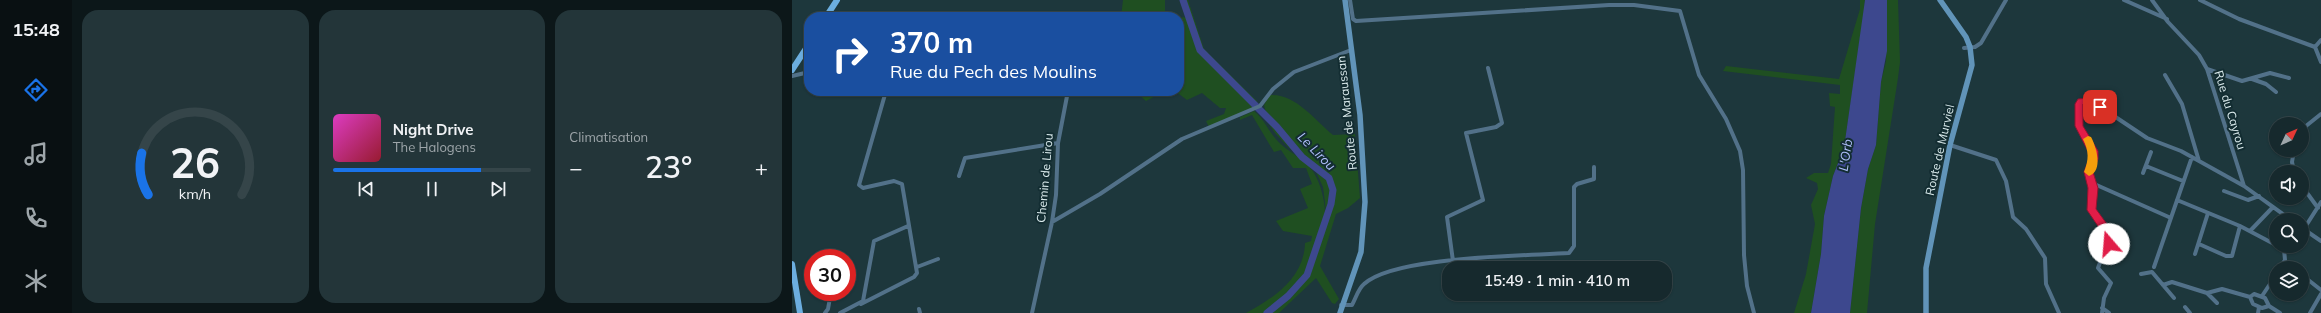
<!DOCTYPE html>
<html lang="fr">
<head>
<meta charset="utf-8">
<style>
	:root { --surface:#16292d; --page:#233539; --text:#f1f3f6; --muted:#9ea6aa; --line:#354549; --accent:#1a73e8 }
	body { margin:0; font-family:Mulish,sans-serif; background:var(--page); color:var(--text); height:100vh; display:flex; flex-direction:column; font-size:15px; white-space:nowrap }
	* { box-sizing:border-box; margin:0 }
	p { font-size:13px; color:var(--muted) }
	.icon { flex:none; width:22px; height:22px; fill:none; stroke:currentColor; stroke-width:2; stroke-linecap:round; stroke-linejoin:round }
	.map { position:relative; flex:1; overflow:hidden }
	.panel { display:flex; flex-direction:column; gap:10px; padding:10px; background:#0c1719; width:720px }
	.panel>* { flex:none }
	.hud { position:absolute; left:12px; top:12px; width:380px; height:84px; border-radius:16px; box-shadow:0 1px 3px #0004,0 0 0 1px var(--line); background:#1a4fa0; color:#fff; overflow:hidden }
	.needle { width:26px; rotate:46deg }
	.tools { position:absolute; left:1477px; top:117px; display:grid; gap:8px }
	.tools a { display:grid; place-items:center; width:40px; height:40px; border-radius:50%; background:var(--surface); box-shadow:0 1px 3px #0004,0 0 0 1px var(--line); font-size:20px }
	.speed { position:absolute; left:12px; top:249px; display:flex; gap:8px; font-size:20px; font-weight:700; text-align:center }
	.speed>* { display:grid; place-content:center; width:52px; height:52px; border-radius:50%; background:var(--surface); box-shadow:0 1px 3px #0004,0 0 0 1px var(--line); line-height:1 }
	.speed .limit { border:6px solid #d22; background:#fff; color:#111 }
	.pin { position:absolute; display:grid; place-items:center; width:34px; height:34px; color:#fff; margin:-17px; border-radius:8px; box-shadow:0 2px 6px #0006 }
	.me { position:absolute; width:44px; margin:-22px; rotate:342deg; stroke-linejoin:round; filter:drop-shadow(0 0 3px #0008) }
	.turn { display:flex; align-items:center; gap:14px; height:84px; padding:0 20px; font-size:18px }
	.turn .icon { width:52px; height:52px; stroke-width:2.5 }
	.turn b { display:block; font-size:28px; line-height:34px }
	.big { font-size:30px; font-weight:600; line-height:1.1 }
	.panel .widget { flex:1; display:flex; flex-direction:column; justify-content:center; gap:6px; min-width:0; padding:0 14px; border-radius:16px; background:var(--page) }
	.panel .dial { align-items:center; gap:0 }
	.dial svg { height:104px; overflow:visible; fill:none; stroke:var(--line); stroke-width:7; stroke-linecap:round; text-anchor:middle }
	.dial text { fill:var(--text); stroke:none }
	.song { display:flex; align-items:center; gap:12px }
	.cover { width:48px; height:48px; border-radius:6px; background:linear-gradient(135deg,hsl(310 70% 55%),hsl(350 70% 35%)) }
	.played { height:4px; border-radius:2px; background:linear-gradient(90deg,var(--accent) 75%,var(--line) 75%) }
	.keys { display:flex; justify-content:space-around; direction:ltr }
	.heat { display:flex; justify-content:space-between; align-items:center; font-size:22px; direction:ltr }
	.panel .tiles { flex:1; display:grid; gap:10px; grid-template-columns:repeat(3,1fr) }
	.trip { position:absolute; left:650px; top:261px; width:230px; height:40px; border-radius:16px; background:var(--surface); box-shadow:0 1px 3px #0004,0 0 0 1px var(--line); font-weight:600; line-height:40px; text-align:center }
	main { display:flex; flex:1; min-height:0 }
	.tabs { display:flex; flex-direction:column; width:72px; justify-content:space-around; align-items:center; background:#091012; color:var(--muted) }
	.tabs .icon { width:28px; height:28px }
	.tabs .active { color:var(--accent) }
	.tabs b { font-size:18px; color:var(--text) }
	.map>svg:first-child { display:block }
</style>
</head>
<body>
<main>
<nav class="tabs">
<b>15:48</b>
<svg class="icon active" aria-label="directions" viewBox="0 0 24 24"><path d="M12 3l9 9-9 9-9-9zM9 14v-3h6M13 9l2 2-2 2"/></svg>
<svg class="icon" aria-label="music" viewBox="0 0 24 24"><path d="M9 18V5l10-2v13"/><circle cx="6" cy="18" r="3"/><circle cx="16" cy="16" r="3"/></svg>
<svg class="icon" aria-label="phone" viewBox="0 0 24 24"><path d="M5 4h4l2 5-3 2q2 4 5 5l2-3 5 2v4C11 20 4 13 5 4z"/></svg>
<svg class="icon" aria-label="climate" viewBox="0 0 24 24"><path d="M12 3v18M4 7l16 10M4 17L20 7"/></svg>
</nav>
<section class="panel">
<div class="tiles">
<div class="widget dial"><svg viewBox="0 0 100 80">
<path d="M14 69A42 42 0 1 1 86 69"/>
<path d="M14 69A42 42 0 0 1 9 37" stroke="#1a73e8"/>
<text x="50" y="56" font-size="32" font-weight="700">26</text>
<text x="50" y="72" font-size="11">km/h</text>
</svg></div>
<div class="widget">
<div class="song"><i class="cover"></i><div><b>Night Drive</b><p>The Halogens</p></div></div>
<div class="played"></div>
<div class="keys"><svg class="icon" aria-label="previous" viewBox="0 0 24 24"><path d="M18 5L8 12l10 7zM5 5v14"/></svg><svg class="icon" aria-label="pause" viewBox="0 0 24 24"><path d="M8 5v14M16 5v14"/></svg><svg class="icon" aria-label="next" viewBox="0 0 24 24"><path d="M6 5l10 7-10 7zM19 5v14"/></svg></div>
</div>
<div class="widget"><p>Climatisation</p>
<div class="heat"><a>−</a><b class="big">23°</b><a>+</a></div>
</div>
</div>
</section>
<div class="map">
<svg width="1529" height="313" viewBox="0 0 1529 313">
	<rect width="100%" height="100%" fill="#1d373c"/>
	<path fill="#1f4f21" d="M331,0H373V17H329Z
		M389,0H396L412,49L465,101L464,104L409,49Z
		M1068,0H1073L1072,11L1052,148L1041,176L1032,216L1029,254L1019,313H1002L1014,274L1023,224L1019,205L1026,189L1025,183L1014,178L1022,173H1036L1039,164L1043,107L1038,106L1037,93L1048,94V85L931,71L934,66L1047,79L1068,9Z
		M1095,0H1106L1108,62L1106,78L1083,224L1075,313H1058L1069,208L1076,169L1084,145L1089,82L1094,61Z
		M391,17L394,18L407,51L462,108L417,127L414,121L432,114L434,108H428L410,93L395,100L383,91H387V19Z
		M343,91H367L369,93L354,101Z
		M478,95C503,93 523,120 541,135L563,134L568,198L556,208L544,214L528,266L547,299L543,304L540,303L524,278L487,313H454C482,298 512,278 513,243L519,241L520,236L491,231L484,221L516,208L508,189L520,184L514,168H501L489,150L482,152L460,115L448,120V117L462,111C472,119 476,130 483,138C492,149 505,155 515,164C527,175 534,201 533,217L516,273L535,219L531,187L520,163L497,148L483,133L477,124L472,105Z"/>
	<path fill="#3d488e" d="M1073,0H1095V51L1089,82L1084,145L1076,169L1069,208L1058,313H1019L1029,254L1032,216L1041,176L1052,148Z"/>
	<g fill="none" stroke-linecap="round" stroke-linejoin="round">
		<path stroke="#3d488e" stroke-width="7" d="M391,0L408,50L485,127L510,157L537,178L541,190L539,204L515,275L496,296L475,313"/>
		<path stroke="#527189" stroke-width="4" d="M558,0L561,19L564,21L817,5H842L888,11L907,75L934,119L948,151L951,170L952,255L955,286L962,313
			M1332,0L1375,19
			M1360,0L1376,22L1407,55L1415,69L1452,186L1499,220
			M1408,0L1447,19L1523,47
			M1529,40L1523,47L1529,62
			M1172,48L1183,47L1189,43L1214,0
			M1415,69L1450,81L1478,73L1497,78
			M1373,75L1390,104L1407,161
			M0,76L17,72
			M1460,79L1474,84L1484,92
			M1510,134L1514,126L1529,114
			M1158,145L1204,160L1214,181L1221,217L1234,229L1253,258L1254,284L1267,313
			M1502,150L1500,162L1502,172
			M1354,166L1391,181
			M1351,173L1359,152
			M167,176L173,158L266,143
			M1300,183L1379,218
			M1510,186L1526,208
			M1432,191L1456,200L1467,196
			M1385,200L1448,226L1484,245
			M260,222L308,194L390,139L468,106L481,89L502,72L559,50
			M1510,228L1529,241
			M1458,231L1481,207
			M1510,232L1529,202
			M1407,244L1434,256H1440L1448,226
			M1403,254L1416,213
			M661,261L655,217L691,200L674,133L704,127L710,123L696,68
			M1491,263L1499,268
			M125,267L146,259
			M1362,267L1400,157
			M1488,268L1493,260L1492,249L1501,246
			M1349,274L1360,272L1382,298
			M1510,275L1529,290
			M1371,285L1380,282L1415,293L1430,289L1458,297
			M1415,293L1425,303
			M1462,294L1473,298L1477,306L1470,308L1461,304L1458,297Z
			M1470,296L1484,275
			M69,304L122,277L125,273L110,184L102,181L71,188L67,185L94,91
			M549,305H560C564,298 566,289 572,284C602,256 733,256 777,253L782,246V187L785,184L802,179V167
			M1477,306L1488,313
			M1393,307L1398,313
			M1310,308L1317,313
			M127,309L128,313
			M33,313L36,309L39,292
			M48,313L71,301L82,241L116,226
			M240,313L260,222L264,195L266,143L276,91
			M1310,313L1312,298L1319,283L1306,268L1317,238L1299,209L1301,188L1297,172L1301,151L1287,126V104L1289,101L1301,102L1355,138L1389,151L1452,186
			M1466,313L1467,307
			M1518,313L1529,294"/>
		<path stroke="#6194b9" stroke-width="5.5" d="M548,313L569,252L573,202L568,115L553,0
			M1134,313V268L1158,145L1180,65L1178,47L1174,37L1148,0"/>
		<path stroke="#6caedf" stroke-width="6" d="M34,17L45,0
			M0,70L17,44
			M0,264L8,313"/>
	</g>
	<path fill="#e11d48" stroke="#92132f" d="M1297,98L1312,107L1308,110L1296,104H1291V126L1306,151V159L1301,172L1306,188L1304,209L1320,231L1322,244L1317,248L1313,247L1310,232L1295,210L1296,188L1292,172L1297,159L1296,151L1283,126V104L1286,99Z"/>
	<path fill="#f59e0b" d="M1296,136L1299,137C1304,146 1312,171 1297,176L1292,172C1297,159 1297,152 1291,139Z"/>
	<g text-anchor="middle" stroke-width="4" stroke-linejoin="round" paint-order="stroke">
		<g font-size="12" fill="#dcecee" stroke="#132d32">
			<text transform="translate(1438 110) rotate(73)" y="4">Rue du Cayrou</text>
			<text transform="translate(555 113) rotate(-96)" y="4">Route de Maraussan</text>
			<text transform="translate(1148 150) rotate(-77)" y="4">Route de Murviel</text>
			<text transform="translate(253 178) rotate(-85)" y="4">Chemin de Lirou</text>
		</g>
		<g font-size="13" font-style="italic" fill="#b0bffb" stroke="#132d32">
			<text transform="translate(525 151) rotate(45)" y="5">Le Lirou</text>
			<text transform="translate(1053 155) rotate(-81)" y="5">L'Orb</text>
		</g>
	</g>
</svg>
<div class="tools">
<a><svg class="needle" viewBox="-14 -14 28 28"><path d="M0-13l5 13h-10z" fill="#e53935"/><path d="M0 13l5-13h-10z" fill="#9ea6aa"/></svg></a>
<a><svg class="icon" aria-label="sound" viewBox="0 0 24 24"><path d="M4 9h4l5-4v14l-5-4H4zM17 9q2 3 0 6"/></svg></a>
<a><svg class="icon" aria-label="search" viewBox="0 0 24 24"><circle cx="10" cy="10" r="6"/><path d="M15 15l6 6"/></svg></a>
<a><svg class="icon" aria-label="layers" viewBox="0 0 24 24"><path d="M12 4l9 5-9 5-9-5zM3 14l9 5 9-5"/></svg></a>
</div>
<div class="speed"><div class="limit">30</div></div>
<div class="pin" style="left:1308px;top:107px;background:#d93025"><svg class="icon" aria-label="arrive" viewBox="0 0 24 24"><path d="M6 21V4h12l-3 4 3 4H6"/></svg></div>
<svg class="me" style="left:1317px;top:244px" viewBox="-20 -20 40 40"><circle r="19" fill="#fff"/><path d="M0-13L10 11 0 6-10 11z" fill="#e11d48"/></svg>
<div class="trip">15:49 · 1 min · 410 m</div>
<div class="hud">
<div class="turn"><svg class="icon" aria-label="right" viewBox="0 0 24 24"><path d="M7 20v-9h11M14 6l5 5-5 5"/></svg><div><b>370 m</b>Rue du Pech des Moulins</div></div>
</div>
</div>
</main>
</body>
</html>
